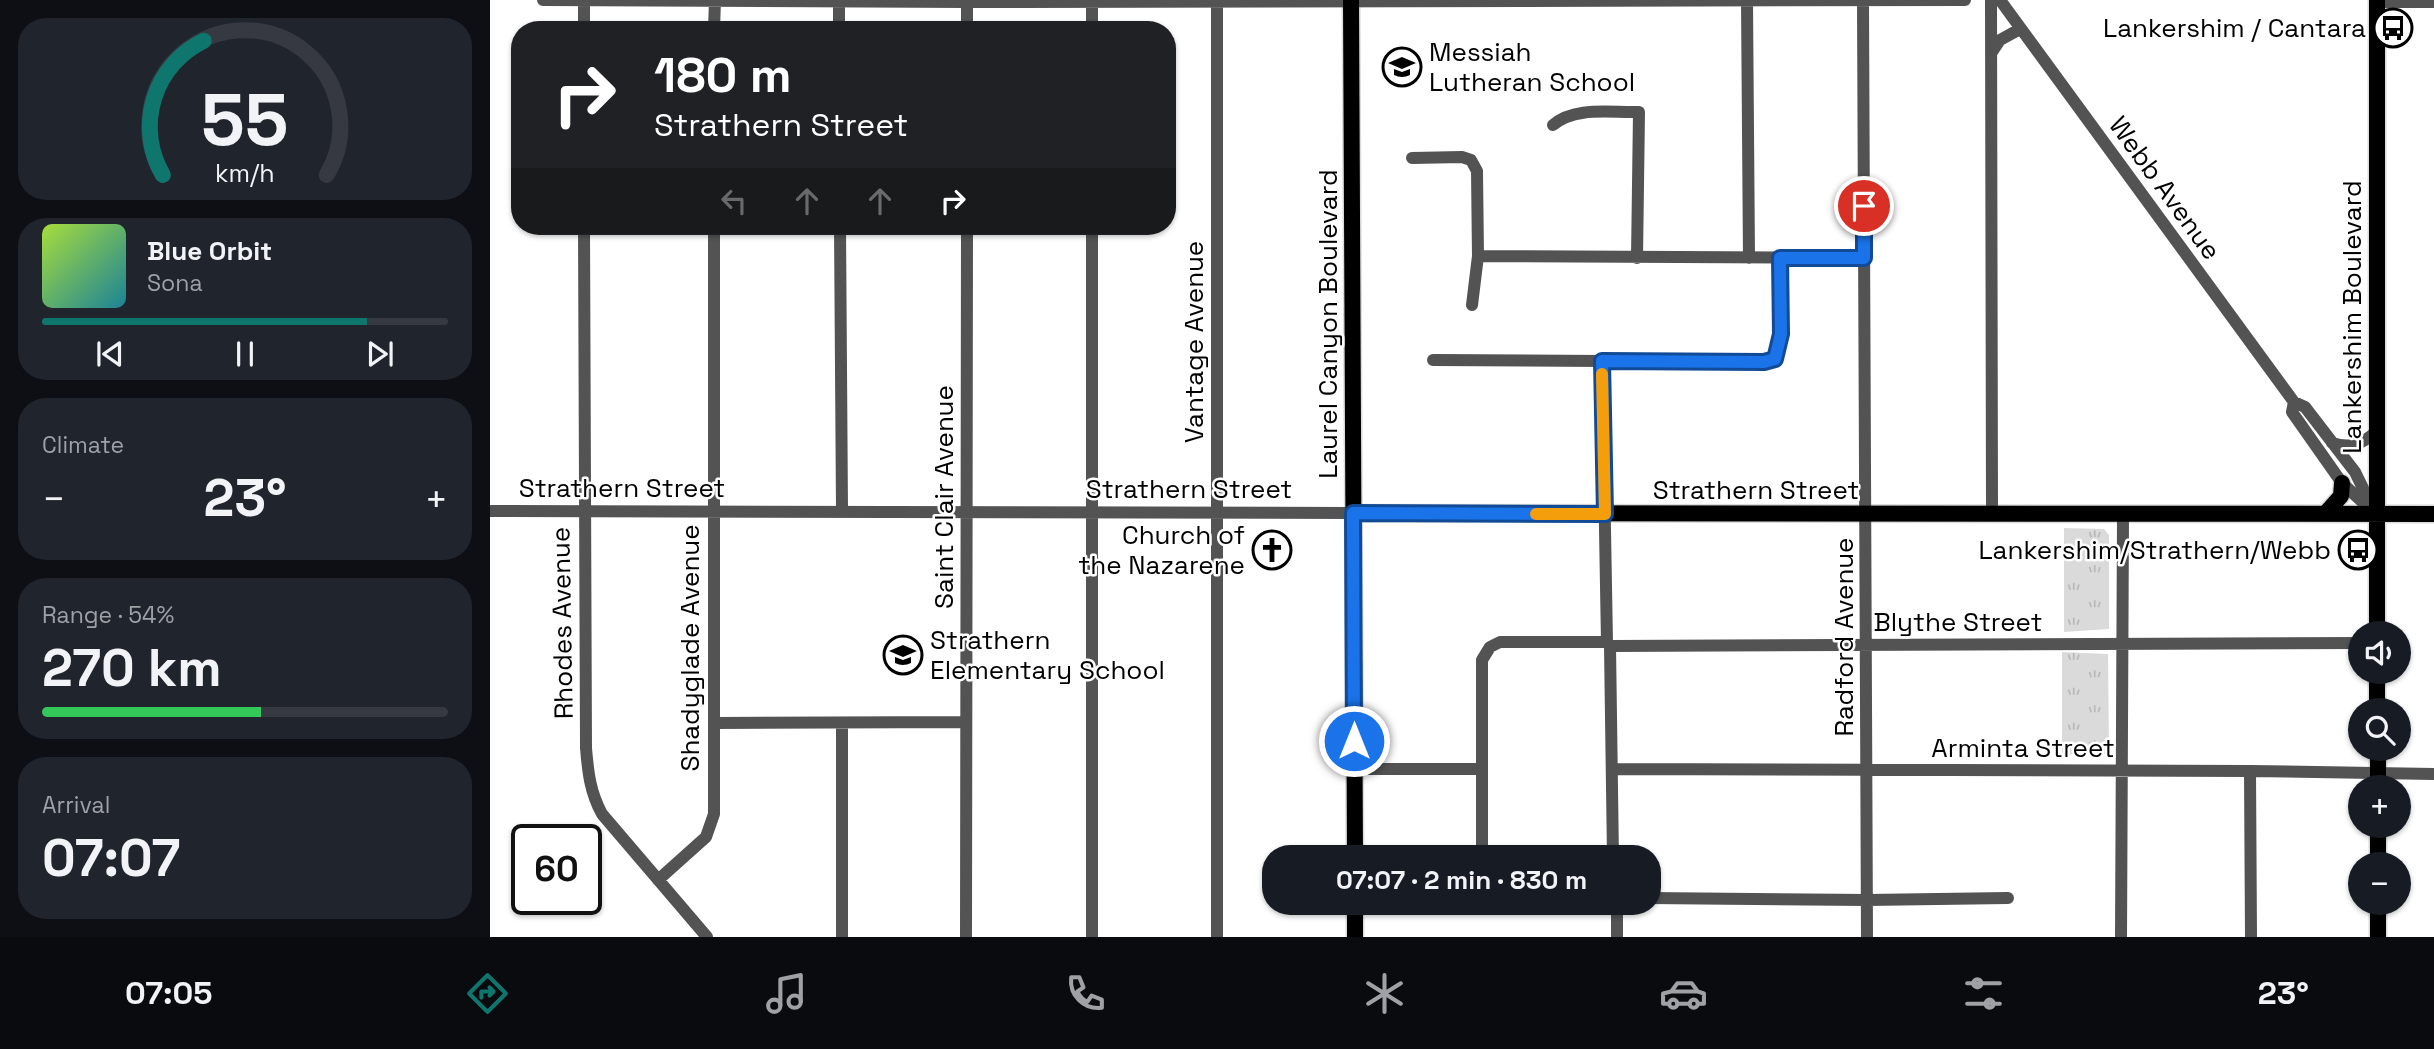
<!DOCTYPE html>
<html lang="en">
<head>
<meta charset="utf-8">
<style>
	:root { --surface:#171b24; --page:#20242c; --text:#f1f3f6; --muted:#9ea1a6; --line:#363941; --accent:#0f766e }
	body { margin:0; font-family:"Space Grotesk",sans-serif; background:var(--page); color:var(--text); height:100vh; display:flex; flex-direction:column; font-size:26px; white-space:nowrap }
	* { box-sizing:border-box; margin:0 }
	p { font-size:23px; color:var(--muted) }
	.icon { flex:none; width:38px; height:38px; fill:none; stroke:currentColor; stroke-width:2; stroke-linecap:round; stroke-linejoin:round }
	.map { position:relative; flex:1; overflow:hidden }
	.details { display:flex; flex-direction:column; gap:18px; padding:18px; background:#0d0f14; width:490px }
	.details>* { flex:none }
	.banner { position:absolute; left:21px; top:21px; width:665px; height:214px; border-radius:28px; box-shadow:0 2px 5px #0004; background:#202124; color:#fff; overflow:hidden }
	.fabs { position:absolute; left:1858px; top:621px; display:grid; gap:14px }
	.fabs a { display:grid; place-items:center; width:63px; height:63px; border-radius:50%; background:var(--surface); box-shadow:0 2px 5px #0004; font-size:35px }
	.speed { position:absolute; left:21px; top:824px; display:flex; gap:14px; font-size:35px; font-weight:700; text-align:center }
	.speed>* { display:grid; place-content:center; width:91px; height:91px; border-radius:50%; background:var(--surface); box-shadow:0 2px 5px #0004; line-height:1 }
	.speed .limit { border:4px solid #111; border-radius:10px; background:#fff; color:#111 }
	.pin { position:absolute; display:grid; place-items:center; width:60px; height:60px; color:#fff; margin:-30px; border:4px solid #fff; border-radius:50%; box-shadow:0 2px 7px #0007 }
	.me { position:absolute; width:77px; margin:-38px; rotate:0deg; stroke-linejoin:round; filter:drop-shadow(0 0 5px #0008) }
	.turn { display:flex; align-items:center; gap:24px; height:147px; padding:0 28px; font-size:32px }
	.turn .icon { width:91px; height:91px; stroke-width:2.5 }
	.turn b { display:block; font-size:49px; line-height:60px }
	.lanes { display:flex; align-items:center; height:66px; padding:0 28px; background:#0003; justify-content:center; gap:35px; direction:ltr }
	.lanes .off { opacity:.35 }
	.big { font-size:52px; font-weight:600; line-height:1.1 }
	.details .widget { flex:1; display:flex; flex-direction:column; justify-content:center; gap:10px; min-width:0; padding:0 24px; border-radius:28px; background:var(--page) }
	.details .dial { align-items:center; gap:0 }
	.dial svg { height:182px; overflow:visible; fill:none; stroke:var(--line); stroke-width:7; stroke-linecap:round; text-anchor:middle }
	.dial text { fill:var(--text); stroke:none }
	.song { display:flex; align-items:center; gap:21px }
	.cover { width:84px; height:84px; border-radius:10px; background:linear-gradient(135deg,hsl(80 70% 55%),hsl(190 70% 35%)) }
	.played { height:7px; border-radius:4px; background:linear-gradient(90deg,var(--accent) 80%,var(--line) 80%) }
	.keys { display:flex; justify-content:space-around; direction:ltr }
	.heat { display:flex; justify-content:space-between; align-items:center; font-size:38px; direction:ltr }
	.charge { height:10px; border-radius:5px; background:linear-gradient(90deg,#34c759 54%,var(--line) 0) }
	.trip { position:absolute; left:772px; top:845px; width:399px; height:70px; border-radius:28px; background:var(--surface); box-shadow:0 2px 5px #0004; font-weight:600; line-height:70px; text-align:center }
	.tabs { display:flex; height:112px; justify-content:space-around; align-items:center; background:#090b0e; color:var(--muted) }
	.tabs .icon { width:49px; height:49px }
	.tabs .current { color:var(--accent) }
	.tabs b { font-size:32px; color:var(--text) }
	main { display:flex; flex:1; min-height:0 }
	.map>svg:first-child { display:block }
</style>
</head>
<body>
<main>
<section class="details">
<div class="widget dial"><svg viewBox="0 0 100 80">
<path d="M14 69A42 42 0 1 1 86 69"/>
<path d="M14 69A42 42 0 0 1 32 10" stroke="#0f766e"/>
<text x="50" y="56" font-size="32" font-weight="700">55</text>
<text x="50" y="72" font-size="11">km/h</text>
</svg></div>
<div class="widget">
<div class="song"><i class="cover"></i><div><b>Blue Orbit</b><p>Sona</p></div></div>
<div class="played"></div>
<div class="keys"><svg class="icon" aria-label="previous" viewBox="0 0 24 24"><path d="M18 5L8 12l10 7zM5 5v14"/></svg><svg class="icon" aria-label="pause" viewBox="0 0 24 24"><path d="M8 5v14M16 5v14"/></svg><svg class="icon" aria-label="next" viewBox="0 0 24 24"><path d="M6 5l10 7-10 7zM19 5v14"/></svg></div>
</div>
<div class="widget"><p>Climate</p>
<div class="heat"><a>−</a><b class="big">23°</b><a>+</a></div>
</div>
<div class="widget"><p>Range · 54%</p><b class="big">270 km</b><div class="charge"></div></div>
<div class="widget"><p>Arrival</p><b class="big">07:07</b></div>
</section>
<div class="map">
<svg width="1944" height="937" viewBox="0 0 1944 937">
	<defs>
		<pattern id="grass-tufts" width="24" height="20" patternUnits="userSpaceOnUse" patternTransform="scale(1.75)"><rect width="24" height="20" fill="#dadada"/><path d="M3 7l-1-3M5 7V3M7 7l1-3M15 17l-1-3M17 17v-4M19 17l1-3" fill="none" stroke="#b9b9b9"/></pattern>
	</defs>
	<rect width="100%" height="100%" fill="#fff"/>
	<path fill="url(#grass-tufts)" d="M1574,528L1614,529L1619,535V629L1574,632Z
		M1572,652L1618,654L1619,754H1572Z"/>
	<g fill="none" stroke-linecap="round" stroke-linejoin="round">
		<defs>
			<path id="major" d="M861,0L865,858
				M1887,0V634
				M863,513L1944,514
				M1835,514L1851,496L1852,483
				M1887,672V710
				M1888,749V788
				M1888,826V864
				M865,903V937
				M1888,937V903"/>
		</defs>
		<use href="#major" stroke="#dbdbdb" stroke-width="19"/>
		<path stroke="#535353" stroke-width="12" d="M53,0L477,2L1475,0
			M349,0V30
			M1501,0L1502,514
			M1510,0L1804,402L1815,407L1865,472L1886,515
			M1257,1L1259,258
			M1373,1L1377,937
			M1887,2H1944
			M94,30V0
			M224,30L225,0
			M477,30V0
			M602,30V0
			M1502,52L1510,40L1530,29
			M1063,125C1085,106 1121,113 1149,112L1147,258
			M922,158L972,157L981,160L987,171L988,256L982,305
			M94,226L96,748C98,772 100,792 112,814L217,937
			M350,226L352,511
			M602,226V937
			M988,256L1374,258
			M943,360L1274,362L1285,359L1291,334L1290,258
			M1112,361L1117,642
			M1804,402L1802,412L1852,483L1880,509
			M1842,443C1862,449 1872,444 1887,431
			M0,511L863,513
			M1120,646L1123,858
			M224,723L476,722
			M864,769H992
			M1122,769L1760,771L1944,774
			M1760,771L1761,937
			M992,858V660L1000,647L1010,642H1117L1120,646L1871,643
			M168,880L216,837L224,814V226
			M1158,898L1377,900L1518,898
			M1127,903V937
			M352,937V723
			M476,937L477,226
			M727,937V0
			M1631,937L1633,515"/>
		<use href="#major" stroke="#000" stroke-width="16"/>
	</g>
	<g fill="none" stroke-linecap="round" stroke-linejoin="round">
		<defs>
			<path id="route" d="M864,741L863,513L1115,514L1112,361L1274,362L1285,359L1291,334L1290,258H1374V206"/>
		</defs>
		<use href="#route" stroke="#114b97" stroke-width="18"/>
		<use href="#route" stroke="#1a73e8" stroke-width="12"/>
		<path stroke="#f59e0b" stroke-width="12" d="M1046,514H1115L1112,374"/>
	</g>
	<defs>
		<symbol id="bus-ring" viewBox="-11 -11 22 22"><circle r="9.5" fill="#fff" stroke="#000" stroke-width="1.5"/><path d="M-5-6H5V4H4V6H2V4H-2V6H-4V4H-5ZM-3.5-4V0h7V-4ZM-3.5 1.2v1.5H-2V1.2ZM2 1.2v1.5H3.5V1.2Z" fill="#000"/></symbol>
		<symbol id="school-ring" viewBox="-11 -11 22 22"><circle r="9.5" fill="#fff" stroke="#000" stroke-width="1.5"/><path d="M0-5L7-2L0 1L-7-2ZM-4 1L0 2.5L4 1V4Q0 6-4 4Z" fill="#000"/></symbol>
		<symbol id="church-ring" viewBox="-11 -11 22 22"><circle r="9.5" fill="#fff" stroke="#000" stroke-width="1.5"/><path d="M-1.2-6h2.4v3.5h3.3v2.4h-3.3V6h-2.4V-.1h-3.3v-2.4h3.3Z" fill="#000"/></symbol>
	</defs>
	<g fill-rule="evenodd">
		<use href="#bus-ring" x="1881" y="6" width="44" height="44"/>
		<use href="#school-ring" x="890" y="45" width="44" height="44"/>
		<use href="#church-ring" x="760" y="528" width="44" height="44"/>
		<use href="#bus-ring" x="1846" y="528" width="44" height="44"/>
		<use href="#school-ring" x="391" y="633" width="44" height="44"/>
	</g>
	<g text-anchor="middle" stroke-width="5" stroke-linejoin="round" paint-order="stroke">
		<g font-size="26" fill="#000" stroke="#fff" text-anchor="end">
			<text x="1876" y="37">Lankershim / Cantara</text>
			<text x="939" y="61" text-anchor="start">Messiah<tspan x="939" dy="30">Lutheran School</tspan></text>
			<text x="755" y="544">Church of<tspan x="755" dy="30">the Nazarene</tspan></text>
			<text x="1841" y="559">Lankershim/Strathern/Webb</text>
			<text x="440" y="649" text-anchor="start">Strathern<tspan x="440" dy="30">Elementary School</tspan></text>
		</g>
		<g font-size="26" fill="#000" stroke="#fff">
			<text transform="translate(1675 188) rotate(54)" y="9">Webb Avenue</text>
			<text transform="translate(1862 317) rotate(-90)" y="9">Lankershim Boulevard</text>
			<text transform="translate(838 324) rotate(-90)" y="9">Laurel Canyon Boulevard</text>
			<text transform="translate(704 342) rotate(-90)" y="9">Vantage Avenue</text>
			<text x="132" y="497">Strathern Street</text>
			<text x="699" y="498">Strathern Street</text>
			<text x="1266" y="499">Strathern Street</text>
			<text transform="translate(454 497) rotate(-90)" y="9">Saint Clair Avenue</text>
			<text x="1468" y="631">Blythe Street</text>
			<text transform="translate(72 623) rotate(-91)" y="9">Rhodes Avenue</text>
			<text transform="translate(1354 637) rotate(-90)" y="9">Radford Avenue</text>
			<text transform="translate(200 648) rotate(-90)" y="9">Shadyglade Avenue</text>
			<text x="1533" y="757">Arminta Street</text>
		</g>
	</g>
</svg>
<div class="fabs">
<a><svg class="icon" aria-label="sound" viewBox="0 0 24 24"><path d="M4 9h4l5-4v14l-5-4H4zM17 9q2 3 0 6"/></svg></a>
<a><svg class="icon" aria-label="search" viewBox="0 0 24 24"><circle cx="10" cy="10" r="6"/><path d="M15 15l6 6"/></svg></a>
<a>+</a>
<a>−</a>
</div>
<div class="speed"><div class="limit">60</div></div>
<div class="pin" style="left:1374px;top:206px;background:#d93025"><svg class="icon" aria-label="arrive" viewBox="0 0 24 24"><path d="M6 21V4h12l-3 4 3 4H6"/></svg></div>
<svg class="me" style="left:864px;top:741px" viewBox="-20 -20 40 40"><circle r="17" fill="#1a73e8" stroke="#fff" stroke-width="3"/><path d="M0-11L8 9 0 5-8 9z" fill="#fff"/></svg>
<div class="trip">07:07 · 2 min · 830 m</div>
<div class="banner">
<div class="turn"><svg class="icon" aria-label="right" viewBox="0 0 24 24"><path d="M7 20v-9h11M14 6l5 5-5 5"/></svg><div><b>180 m</b>Strathern Street</div></div>
<div class="lanes"><svg class="icon off" aria-label="left" viewBox="0 0 24 24"><path d="M17 20v-9H6M10 6l-5 5 5 5"/></svg><svg class="icon off" aria-label="ahead" viewBox="0 0 24 24"><path d="M12 20V5M6 11l6-6 6 6"/></svg><svg class="icon off" aria-label="ahead" viewBox="0 0 24 24"><path d="M12 20V5M6 11l6-6 6 6"/></svg><svg class="icon" aria-label="right" viewBox="0 0 24 24"><path d="M7 20v-9h11M14 6l5 5-5 5"/></svg></div>
</div>
</div>
</main>
<nav class="tabs">
<b>07:05</b>
<svg class="icon current" aria-label="directions" viewBox="0 0 24 24"><path d="M12 3l9 9-9 9-9-9zM9 14v-3h6M13 9l2 2-2 2"/></svg>
<svg class="icon" aria-label="music" viewBox="0 0 24 24"><path d="M9 18V5l10-2v13"/><circle cx="6" cy="18" r="3"/><circle cx="16" cy="16" r="3"/></svg>
<svg class="icon" aria-label="phone" viewBox="0 0 24 24"><path d="M5 4h4l2 5-3 2q2 4 5 5l2-3 5 2v4C11 20 4 13 5 4z"/></svg>
<svg class="icon" aria-label="climate" viewBox="0 0 24 24"><path d="M12 3v18M4 7l16 10M4 17L20 7"/></svg>
<svg class="icon" aria-label="car" viewBox="0 0 24 24"><path d="M5 17H2v-5l4-1 3-4h7l3 4 3 1v5h-3M9 17h6M6 11h13"/><circle cx="7" cy="17" r="2"/><circle cx="17" cy="17" r="2"/></svg>
<svg class="icon" aria-label="filters" viewBox="0 0 24 24"><path d="M4 7h16M4 17h16"/><circle cx="9" cy="7" r="2"/><circle cx="15" cy="17" r="2"/></svg>
<b>23°</b>
</nav>
</body>
</html>
